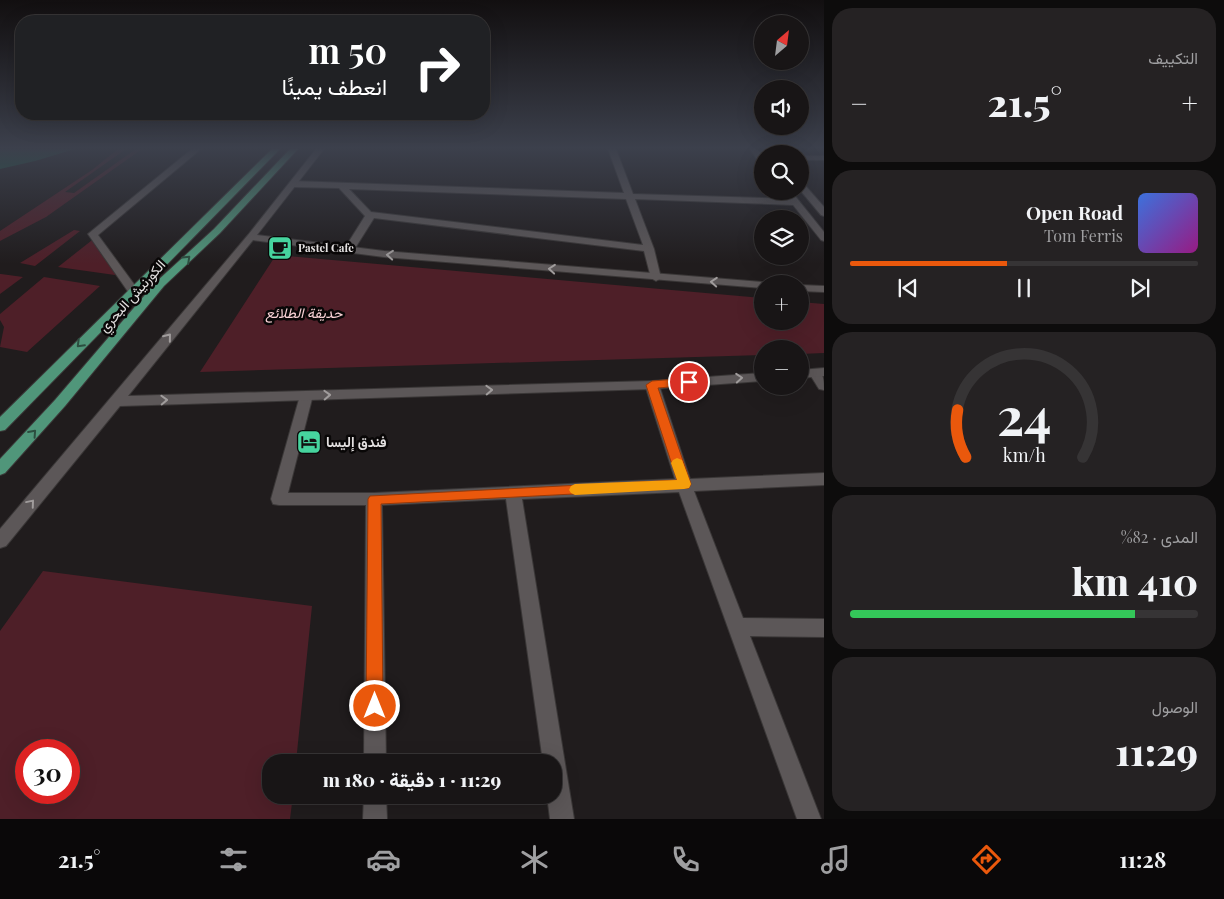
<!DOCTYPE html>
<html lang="ar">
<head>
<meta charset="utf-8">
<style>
	:root { --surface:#181516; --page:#252223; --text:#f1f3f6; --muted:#9f9fa1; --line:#363435; --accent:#ea580c }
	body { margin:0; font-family:"Playfair Display",Vazirmatn,serif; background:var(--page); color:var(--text); direction:rtl; height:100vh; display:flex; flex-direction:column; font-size:19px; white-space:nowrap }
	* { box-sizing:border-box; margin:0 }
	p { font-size:16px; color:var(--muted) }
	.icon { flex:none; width:28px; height:28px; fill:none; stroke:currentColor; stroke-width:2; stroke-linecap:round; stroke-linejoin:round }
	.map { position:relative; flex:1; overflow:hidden; direction:ltr }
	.side { display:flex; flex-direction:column; gap:8px; padding:8px; background:#0d0c0c; width:400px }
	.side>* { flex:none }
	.top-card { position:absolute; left:15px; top:15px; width:475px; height:105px; border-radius:20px; box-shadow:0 5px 20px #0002,0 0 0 1px var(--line); direction:rtl; background:#202124; color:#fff; overflow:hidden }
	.needle { width:32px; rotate:28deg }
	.tools { position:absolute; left:754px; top:15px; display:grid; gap:10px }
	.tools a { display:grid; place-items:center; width:55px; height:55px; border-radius:50%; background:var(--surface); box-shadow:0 5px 20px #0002,0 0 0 1px var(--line); font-size:25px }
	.speed { position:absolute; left:15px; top:739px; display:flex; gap:10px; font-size:25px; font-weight:700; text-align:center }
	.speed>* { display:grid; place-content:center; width:65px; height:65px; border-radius:50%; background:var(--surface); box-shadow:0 5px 20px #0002,0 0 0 1px var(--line); line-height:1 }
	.speed .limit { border:8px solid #d22; background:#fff; color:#111 }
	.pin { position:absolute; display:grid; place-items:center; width:42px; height:42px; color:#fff; margin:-21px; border:2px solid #fff; border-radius:50%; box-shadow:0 1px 5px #0007 }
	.me { position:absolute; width:55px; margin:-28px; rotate:0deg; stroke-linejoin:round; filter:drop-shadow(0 0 4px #0008) }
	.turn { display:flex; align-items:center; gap:18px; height:105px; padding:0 20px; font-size:22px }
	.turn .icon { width:65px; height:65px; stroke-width:2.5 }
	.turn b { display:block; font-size:35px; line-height:42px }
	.big { font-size:38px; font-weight:800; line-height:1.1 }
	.side .tile { flex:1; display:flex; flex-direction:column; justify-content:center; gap:8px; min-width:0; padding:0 18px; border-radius:20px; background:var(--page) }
	.side .dial { align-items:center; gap:0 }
	.dial svg { height:130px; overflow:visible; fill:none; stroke:var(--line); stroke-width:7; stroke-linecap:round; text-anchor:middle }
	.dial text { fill:var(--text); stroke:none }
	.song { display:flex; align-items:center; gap:15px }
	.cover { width:60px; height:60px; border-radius:8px; background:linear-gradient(135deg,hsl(220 70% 55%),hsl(310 70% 35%)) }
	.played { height:5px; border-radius:2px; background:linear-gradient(90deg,var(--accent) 45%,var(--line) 45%) }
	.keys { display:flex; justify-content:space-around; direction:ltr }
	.heat { display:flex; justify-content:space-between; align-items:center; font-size:28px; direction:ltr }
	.charge { height:8px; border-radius:4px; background:linear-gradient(90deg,#34c759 82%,var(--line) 0) }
	.trip { position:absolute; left:262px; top:754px; width:300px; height:50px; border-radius:20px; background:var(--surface); box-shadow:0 5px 20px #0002,0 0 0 1px var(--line); font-weight:800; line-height:50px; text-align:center; direction:rtl }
	.tab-bar { display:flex; height:80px; justify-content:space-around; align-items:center; background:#0a0809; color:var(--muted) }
	.tab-bar .icon { width:35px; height:35px }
	.tab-bar .active { color:var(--accent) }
	.tab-bar b { font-size:22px; color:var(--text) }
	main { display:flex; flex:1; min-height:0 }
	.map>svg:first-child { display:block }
</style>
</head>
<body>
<main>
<section class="side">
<div class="tile"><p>التكييف</p>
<div class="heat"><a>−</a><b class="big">21.5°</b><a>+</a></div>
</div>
<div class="tile">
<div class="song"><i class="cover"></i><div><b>Open Road</b><p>Tom Ferris</p></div></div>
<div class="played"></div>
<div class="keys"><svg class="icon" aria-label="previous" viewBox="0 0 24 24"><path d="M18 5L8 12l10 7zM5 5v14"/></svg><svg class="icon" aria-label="pause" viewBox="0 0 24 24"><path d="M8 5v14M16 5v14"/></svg><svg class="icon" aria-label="next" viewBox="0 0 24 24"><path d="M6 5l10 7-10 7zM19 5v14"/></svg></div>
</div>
<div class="tile dial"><svg viewBox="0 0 100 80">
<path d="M14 69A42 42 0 1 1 86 69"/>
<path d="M14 69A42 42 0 0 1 9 40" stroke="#ea580c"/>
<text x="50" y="56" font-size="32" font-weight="700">24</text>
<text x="50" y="72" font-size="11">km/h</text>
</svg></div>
<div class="tile"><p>المدى · 82%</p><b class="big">410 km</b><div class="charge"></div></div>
<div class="tile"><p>الوصول</p><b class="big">11:29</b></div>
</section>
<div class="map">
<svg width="824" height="819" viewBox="0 0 824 819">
	<rect width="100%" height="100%" fill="#201c1d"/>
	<path fill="#4e1f28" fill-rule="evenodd" d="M118,149H126L65,192L74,193L136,149H142L46,217L0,241V231L92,170Z
		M74,230L80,231L35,266L20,263Z
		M96,237L122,276L58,267Z
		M276,255L762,298V321H800V302L824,304V353L800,354V349H762V355L200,372Z
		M0,274H1L23,277L0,294Z
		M44,277L100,286L27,352L0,347L4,327L0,320V314Z
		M43,571L312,606L296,762H271V795H293L290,819H0V631ZM26,750H69V792H26Z"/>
	<path fill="#186046" d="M0,149H75L35,161L0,169Z"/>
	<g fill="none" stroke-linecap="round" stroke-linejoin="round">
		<defs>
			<path id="minor" d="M608,149H616L633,194L794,199L798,202L794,205L635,199L654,249L661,278L656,281L651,278L644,251L374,218L352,253H344L343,251L365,216L339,188L293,187L289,184L293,181L624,193ZM349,189L626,199L643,245L371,212Z
				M800,156H824V160H800Z
				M815,369C824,372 824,381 824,390L819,389L809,373Z
				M652,381L657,382L659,385L690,479L824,473V485L694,491L743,618L824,619V637L750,636L821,819H797L679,492L522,499L574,819H550L547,795H554V762H543L506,499L382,505L386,762H364L366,505H279L273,504L271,499L301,392H311L313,395L288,493H374L675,479L645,385L647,382Z
				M364,795H386L387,819H363Z"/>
			<path id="tertiary" d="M192,149H201L98,235L139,291L137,293H129L88,234Z
				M316,149H324L257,235L384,251L762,282L767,284H762V288L384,257L253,240L128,396L652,381L762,373V381L652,389L120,406L6,546L0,548V529L248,235Z
				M750,149H758L762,155V162H759Z
				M766,149H774L778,154H770Z
				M800,182L803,183L824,207V216L821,215L800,190Z
				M782,191H791L824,232V241L821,240Z
				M800,285L824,286V292L800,291Z
				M824,368V376L800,378V370Z"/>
			<path id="primary" d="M272,149H280L5,430L0,431V417Z
				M290,149H298L220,233L164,286L65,406L5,473L0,475V459L55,400L156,282L214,229Z"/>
		</defs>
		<use href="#minor" stroke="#3a3737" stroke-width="2"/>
		<use href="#tertiary" stroke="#3a3737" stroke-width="2"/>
		<use href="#primary" stroke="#3a3737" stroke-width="2"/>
		<use href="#minor" fill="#5c5758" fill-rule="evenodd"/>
		<use href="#tertiary" fill="#5c5758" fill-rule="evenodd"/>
		<use href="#primary" fill="#50967a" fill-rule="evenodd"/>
	</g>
	<defs><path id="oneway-chevron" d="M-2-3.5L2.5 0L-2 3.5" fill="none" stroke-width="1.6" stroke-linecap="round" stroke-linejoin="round" transform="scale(1.25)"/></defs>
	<g stroke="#a09c9c">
		<use href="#oneway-chevron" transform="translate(390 255) rotate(-175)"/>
		<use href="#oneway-chevron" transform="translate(552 269) rotate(-175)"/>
		<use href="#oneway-chevron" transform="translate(714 282) rotate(-176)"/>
		<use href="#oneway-chevron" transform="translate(168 337) rotate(-51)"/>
		<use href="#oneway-chevron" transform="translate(739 378) rotate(-4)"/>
		<use href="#oneway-chevron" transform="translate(489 390) rotate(-2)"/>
		<use href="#oneway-chevron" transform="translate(327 395) rotate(-2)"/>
		<use href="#oneway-chevron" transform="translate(164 400) rotate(-2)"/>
		<use href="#oneway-chevron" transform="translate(31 503) rotate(-50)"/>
	</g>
	<g stroke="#2c4e40">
		<use href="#oneway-chevron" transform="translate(187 259) rotate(-43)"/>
		<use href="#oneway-chevron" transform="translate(80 344) rotate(135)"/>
		<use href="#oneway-chevron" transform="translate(33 433) rotate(-48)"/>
	</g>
	<linearGradient id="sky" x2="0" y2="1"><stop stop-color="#120f10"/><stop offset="0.56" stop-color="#3c404c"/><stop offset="1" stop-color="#3c404c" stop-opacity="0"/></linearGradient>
	<rect width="824" height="264" fill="url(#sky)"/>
	<path fill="#ea580c" stroke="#983908" d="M689,378L694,382L693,385L658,388L691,484L689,488L381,504L383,706L381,712L375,715L369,712L366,706L368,499L370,496L677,480L646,385L652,381Z"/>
	<path fill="#f59e0b" d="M677,458L682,460L691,484L689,488L684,489L575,495L571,493L569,490L571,486L575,484L677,480L671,463L673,460Z"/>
	<defs>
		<symbol id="cafe-square" viewBox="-11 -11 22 22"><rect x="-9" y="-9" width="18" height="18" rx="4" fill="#46d49e" stroke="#090707"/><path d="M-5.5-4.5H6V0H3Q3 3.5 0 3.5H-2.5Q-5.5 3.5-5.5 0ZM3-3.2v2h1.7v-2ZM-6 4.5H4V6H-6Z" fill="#111"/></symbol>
		<symbol id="hotel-square" viewBox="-11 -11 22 22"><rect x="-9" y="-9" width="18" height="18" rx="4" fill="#46d49e" stroke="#090707"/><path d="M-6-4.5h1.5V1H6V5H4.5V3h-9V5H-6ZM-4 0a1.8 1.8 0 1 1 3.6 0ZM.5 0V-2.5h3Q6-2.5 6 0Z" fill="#111"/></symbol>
	</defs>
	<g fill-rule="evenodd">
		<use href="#cafe-square" x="266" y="234" width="28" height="28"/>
		<use href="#hotel-square" x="295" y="428" width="28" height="28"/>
	</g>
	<g text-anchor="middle" stroke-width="5" stroke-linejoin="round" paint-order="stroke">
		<g font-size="11" font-weight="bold" fill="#e4e1e1" stroke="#090707" text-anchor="start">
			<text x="298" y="252">Pastel Cafe</text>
		</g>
		<g font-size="14" fill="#e4e1e1" stroke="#090707">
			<text transform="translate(132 296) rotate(-48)" y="5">الكورنيش البحري</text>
		</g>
		<g font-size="14" font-style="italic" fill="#fbd3d7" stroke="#090707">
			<text x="304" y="318">حديقة الطلائع</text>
		</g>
		<g font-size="14" font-weight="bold" fill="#e4e1e1" stroke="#090707" text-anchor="start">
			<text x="326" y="447">فندق إليسا</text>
		</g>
	</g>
</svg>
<div class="tools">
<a><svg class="needle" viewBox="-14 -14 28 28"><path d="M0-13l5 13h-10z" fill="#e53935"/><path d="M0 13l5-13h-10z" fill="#9f9fa1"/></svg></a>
<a><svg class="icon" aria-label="sound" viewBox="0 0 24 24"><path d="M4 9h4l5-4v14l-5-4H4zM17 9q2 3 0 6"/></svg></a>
<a><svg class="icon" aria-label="search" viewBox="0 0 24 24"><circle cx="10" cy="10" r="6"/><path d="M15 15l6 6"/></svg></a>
<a><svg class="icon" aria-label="layers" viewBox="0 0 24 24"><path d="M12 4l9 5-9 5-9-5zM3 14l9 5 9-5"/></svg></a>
<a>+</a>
<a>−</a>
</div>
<div class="speed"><div class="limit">30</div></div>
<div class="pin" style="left:689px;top:382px;background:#d93025"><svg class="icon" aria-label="arrive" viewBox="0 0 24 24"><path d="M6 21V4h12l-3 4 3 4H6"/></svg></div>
<svg class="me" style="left:375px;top:706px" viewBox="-20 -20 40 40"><circle r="17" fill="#ea580c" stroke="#fff" stroke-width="3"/><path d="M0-11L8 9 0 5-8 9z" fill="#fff"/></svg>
<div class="trip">11:29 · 1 دقيقة · 180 m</div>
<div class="top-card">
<div class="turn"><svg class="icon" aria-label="right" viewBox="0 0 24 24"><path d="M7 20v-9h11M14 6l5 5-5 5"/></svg><div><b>50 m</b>انعطف يمينًا</div></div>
</div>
</div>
</main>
<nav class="tab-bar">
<b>11:28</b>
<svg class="icon active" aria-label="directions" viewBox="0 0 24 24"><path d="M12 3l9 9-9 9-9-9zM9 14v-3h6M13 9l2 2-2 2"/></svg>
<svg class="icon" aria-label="music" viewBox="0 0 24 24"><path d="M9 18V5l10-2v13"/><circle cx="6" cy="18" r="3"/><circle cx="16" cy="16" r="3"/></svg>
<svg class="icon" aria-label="phone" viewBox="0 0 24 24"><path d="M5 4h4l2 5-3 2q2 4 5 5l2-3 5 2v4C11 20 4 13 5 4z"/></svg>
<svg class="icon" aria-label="climate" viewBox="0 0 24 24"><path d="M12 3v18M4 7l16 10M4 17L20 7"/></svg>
<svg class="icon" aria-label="car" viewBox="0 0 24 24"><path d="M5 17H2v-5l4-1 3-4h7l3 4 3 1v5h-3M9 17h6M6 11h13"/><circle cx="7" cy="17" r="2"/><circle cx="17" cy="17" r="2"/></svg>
<svg class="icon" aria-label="filters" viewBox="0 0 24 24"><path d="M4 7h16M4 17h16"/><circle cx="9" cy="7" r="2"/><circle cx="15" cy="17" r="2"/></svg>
<b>21.5°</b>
</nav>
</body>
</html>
